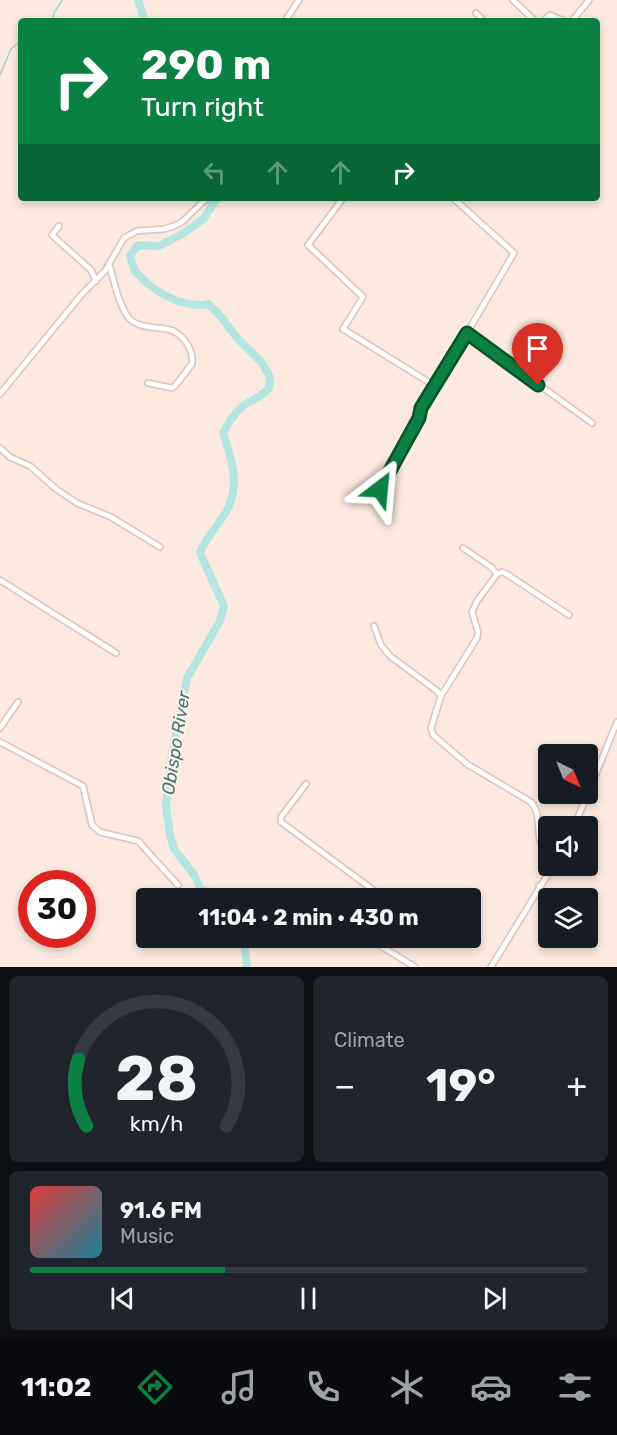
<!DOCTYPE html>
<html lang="en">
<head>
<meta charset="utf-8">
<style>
	:root { --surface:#171b24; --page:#20242c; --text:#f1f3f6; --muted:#9ea1a6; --line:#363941; --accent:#0b8043 }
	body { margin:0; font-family:Rubik,sans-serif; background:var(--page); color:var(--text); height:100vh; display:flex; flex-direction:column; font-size:22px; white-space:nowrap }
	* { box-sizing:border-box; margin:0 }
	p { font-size:20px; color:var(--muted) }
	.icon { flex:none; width:33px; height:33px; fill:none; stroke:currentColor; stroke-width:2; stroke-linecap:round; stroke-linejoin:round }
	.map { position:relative; height:967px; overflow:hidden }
	.panel { display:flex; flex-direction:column; gap:9px; padding:9px; background:#0d0f14; flex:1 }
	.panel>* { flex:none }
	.banner { position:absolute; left:18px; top:18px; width:582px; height:183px; border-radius:6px; box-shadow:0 3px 9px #0003; background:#0b8043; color:#fff; overflow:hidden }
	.needle { width:39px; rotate:137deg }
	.tools { position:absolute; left:538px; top:744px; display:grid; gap:12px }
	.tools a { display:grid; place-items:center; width:60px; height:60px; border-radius:6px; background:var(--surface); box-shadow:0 3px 9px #0003; font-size:30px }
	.speed { position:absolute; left:18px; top:870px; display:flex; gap:12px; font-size:30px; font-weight:700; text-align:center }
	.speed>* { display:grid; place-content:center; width:78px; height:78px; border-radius:50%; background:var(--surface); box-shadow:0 3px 9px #0003; line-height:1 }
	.speed .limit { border:9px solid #d22; background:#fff; color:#111 }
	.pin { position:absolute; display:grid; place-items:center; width:51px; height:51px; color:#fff; margin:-62px -26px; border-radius:50% 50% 50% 0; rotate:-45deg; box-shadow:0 0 6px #0007 }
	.pin .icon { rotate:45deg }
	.me { position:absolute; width:66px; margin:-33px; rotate:29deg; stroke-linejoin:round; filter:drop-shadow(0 0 4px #0008) }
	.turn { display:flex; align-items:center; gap:21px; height:126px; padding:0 24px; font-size:27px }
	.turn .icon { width:78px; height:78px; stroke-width:2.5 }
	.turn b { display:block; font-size:42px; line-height:51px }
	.lanes { display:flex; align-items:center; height:57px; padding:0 24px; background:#0003; justify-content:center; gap:30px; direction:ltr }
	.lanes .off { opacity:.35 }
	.big { font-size:45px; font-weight:700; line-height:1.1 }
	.panel .widget { flex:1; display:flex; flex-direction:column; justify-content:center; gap:9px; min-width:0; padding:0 21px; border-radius:9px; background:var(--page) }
	.panel .dial { align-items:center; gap:0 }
	.dial svg { height:156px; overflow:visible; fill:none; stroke:var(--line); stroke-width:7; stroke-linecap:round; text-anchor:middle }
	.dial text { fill:var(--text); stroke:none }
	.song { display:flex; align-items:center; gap:18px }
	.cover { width:72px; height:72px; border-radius:9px; background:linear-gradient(135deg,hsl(0 70% 55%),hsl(190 70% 35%)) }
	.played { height:6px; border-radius:3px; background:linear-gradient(90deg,var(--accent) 35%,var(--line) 35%) }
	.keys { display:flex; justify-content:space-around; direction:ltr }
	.heat { display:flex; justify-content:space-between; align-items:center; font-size:33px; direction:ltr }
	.panel .tiles { flex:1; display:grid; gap:9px; grid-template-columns:1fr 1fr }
	.widget:last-child { grid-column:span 2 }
	.trip { position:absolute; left:136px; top:888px; width:345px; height:60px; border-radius:6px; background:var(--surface); box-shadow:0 3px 9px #0003; font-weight:700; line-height:60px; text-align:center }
	.tab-bar { display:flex; height:96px; justify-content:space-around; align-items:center; background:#090b0e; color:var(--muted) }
	.tab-bar .icon { width:42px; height:42px }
	.tab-bar .active { color:var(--accent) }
	.tab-bar b { font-size:27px; color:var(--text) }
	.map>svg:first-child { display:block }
</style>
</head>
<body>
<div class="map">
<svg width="617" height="967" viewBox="0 0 617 967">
	<rect width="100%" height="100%" fill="#fceae0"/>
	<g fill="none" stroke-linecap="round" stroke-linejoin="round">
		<path stroke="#9bd7d2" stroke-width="1.5" d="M52,21L54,13L62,0
			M0,75L11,49L21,41"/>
		<path stroke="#b5e5e1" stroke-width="8" d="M138,0L145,21
			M217,198L204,218L184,233L159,246L138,245L130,256C132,262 133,269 137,273C153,292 184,309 208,304L218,313L237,338L262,363L270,377L269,388C262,397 253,399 244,405C234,413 229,422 223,433C231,456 240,484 228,508C220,524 206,536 200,553L224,606L220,621L187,678L171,760L166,806L170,835L174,849L195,876L200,888L220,898
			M244,938L247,967"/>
		<defs>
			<path id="street" d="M513,0L535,21
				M476,13L484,21
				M285,21L299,0
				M543,21L550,15L564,21
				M572,21L589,0
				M343,198L308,245L363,297L343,329L435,386
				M453,198L514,253L467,333L592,423
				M59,226L52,235L91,270L96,281
				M109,264C114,281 118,302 128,317C136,328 155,327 167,329C182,332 194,349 192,364L175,386L172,388L148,383
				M0,394L82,294L105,271L124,238L137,231L164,229L174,226L182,222L207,198
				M0,448L10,457L30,466L56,489L77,503L111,517L160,547
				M380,489L419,418L421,408L467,333
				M497,574L502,572L505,573L569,615
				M0,580L116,653
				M374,626L381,645L390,656L437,691L441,696L431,728L433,735L467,764L531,802C544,816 532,840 549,856
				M441,696L477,638L478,632L472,612L477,601L497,574L491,567L463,548
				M0,728L18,702
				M0,742L83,786L92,825L100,832L138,841L178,885
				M306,784L281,817V822L376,892L383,898
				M588,793L617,722
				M574,826L588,794
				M539,886L549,907
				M375,938L379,945L415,967
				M491,967L553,866"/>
		</defs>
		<use href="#street" stroke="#e2c7bf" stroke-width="8"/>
		<use href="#street" stroke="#fff" stroke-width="4.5"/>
	</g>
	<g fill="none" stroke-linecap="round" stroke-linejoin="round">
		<defs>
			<path id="route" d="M380,489L419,418L421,408L467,333L538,385"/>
		</defs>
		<use href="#route" stroke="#07532c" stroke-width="15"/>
		<use href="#route" stroke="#0b8043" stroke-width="10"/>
	</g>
	<g text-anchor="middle" stroke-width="4.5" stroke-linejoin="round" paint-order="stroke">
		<g font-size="18" font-style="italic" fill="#3c7874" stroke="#ffefe6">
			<text transform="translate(176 743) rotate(-81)" y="6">Obispo River</text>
		</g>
	</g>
</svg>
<div class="tools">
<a><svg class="needle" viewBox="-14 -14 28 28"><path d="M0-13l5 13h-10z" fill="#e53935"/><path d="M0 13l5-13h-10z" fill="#9ea1a6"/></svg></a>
<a><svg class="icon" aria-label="sound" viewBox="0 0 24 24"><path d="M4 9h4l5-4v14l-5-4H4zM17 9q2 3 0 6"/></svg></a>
<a><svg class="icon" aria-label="layers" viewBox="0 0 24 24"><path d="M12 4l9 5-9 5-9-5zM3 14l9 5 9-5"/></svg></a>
</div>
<div class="speed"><div class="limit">30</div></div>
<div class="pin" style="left:538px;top:385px;background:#d93025"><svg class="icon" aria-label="arrive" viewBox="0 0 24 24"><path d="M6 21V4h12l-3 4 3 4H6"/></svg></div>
<svg class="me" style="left:380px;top:489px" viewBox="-20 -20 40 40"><path d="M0-17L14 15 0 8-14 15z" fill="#0b8043" stroke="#fff" stroke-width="4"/></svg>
<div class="trip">11:04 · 2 min · 430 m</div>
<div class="banner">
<div class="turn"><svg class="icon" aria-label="right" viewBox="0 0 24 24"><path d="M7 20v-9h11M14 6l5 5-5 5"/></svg><div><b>290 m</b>Turn right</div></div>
<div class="lanes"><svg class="icon off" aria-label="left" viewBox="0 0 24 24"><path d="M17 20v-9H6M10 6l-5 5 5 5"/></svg><svg class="icon off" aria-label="ahead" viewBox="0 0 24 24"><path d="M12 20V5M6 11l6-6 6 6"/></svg><svg class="icon off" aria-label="ahead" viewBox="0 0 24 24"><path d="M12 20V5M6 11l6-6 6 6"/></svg><svg class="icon" aria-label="right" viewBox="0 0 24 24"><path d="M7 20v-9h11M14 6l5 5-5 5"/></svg></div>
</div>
</div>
<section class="panel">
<div class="tiles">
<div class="widget dial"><svg viewBox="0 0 100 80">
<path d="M14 69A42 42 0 1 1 86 69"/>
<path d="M14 69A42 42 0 0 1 10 35" stroke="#0b8043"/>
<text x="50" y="56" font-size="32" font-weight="700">28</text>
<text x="50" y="72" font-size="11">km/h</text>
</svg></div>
<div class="widget"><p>Climate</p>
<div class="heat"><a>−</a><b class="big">19°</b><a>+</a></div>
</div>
<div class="widget">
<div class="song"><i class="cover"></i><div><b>91.6 FM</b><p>Music</p></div></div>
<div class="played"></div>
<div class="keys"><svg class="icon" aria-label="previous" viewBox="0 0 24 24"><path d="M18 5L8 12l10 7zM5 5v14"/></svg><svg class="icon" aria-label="pause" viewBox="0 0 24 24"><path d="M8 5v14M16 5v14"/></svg><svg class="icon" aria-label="next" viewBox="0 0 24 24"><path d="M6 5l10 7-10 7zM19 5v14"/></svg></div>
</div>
</div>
</section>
<nav class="tab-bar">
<b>11:02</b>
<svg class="icon active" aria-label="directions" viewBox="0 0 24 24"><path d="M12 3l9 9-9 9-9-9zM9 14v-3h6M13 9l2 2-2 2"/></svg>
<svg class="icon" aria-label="music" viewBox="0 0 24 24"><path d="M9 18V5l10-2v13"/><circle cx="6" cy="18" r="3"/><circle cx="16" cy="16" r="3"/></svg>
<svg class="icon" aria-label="phone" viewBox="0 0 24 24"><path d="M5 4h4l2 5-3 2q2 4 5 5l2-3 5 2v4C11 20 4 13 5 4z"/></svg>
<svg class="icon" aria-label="climate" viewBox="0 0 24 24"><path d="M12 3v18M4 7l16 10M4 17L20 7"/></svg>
<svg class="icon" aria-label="car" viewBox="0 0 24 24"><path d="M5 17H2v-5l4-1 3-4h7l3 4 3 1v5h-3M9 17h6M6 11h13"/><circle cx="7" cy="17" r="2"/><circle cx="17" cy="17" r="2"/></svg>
<svg class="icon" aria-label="filters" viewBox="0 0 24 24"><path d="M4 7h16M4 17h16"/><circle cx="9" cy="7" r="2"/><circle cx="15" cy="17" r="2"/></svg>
</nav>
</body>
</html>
